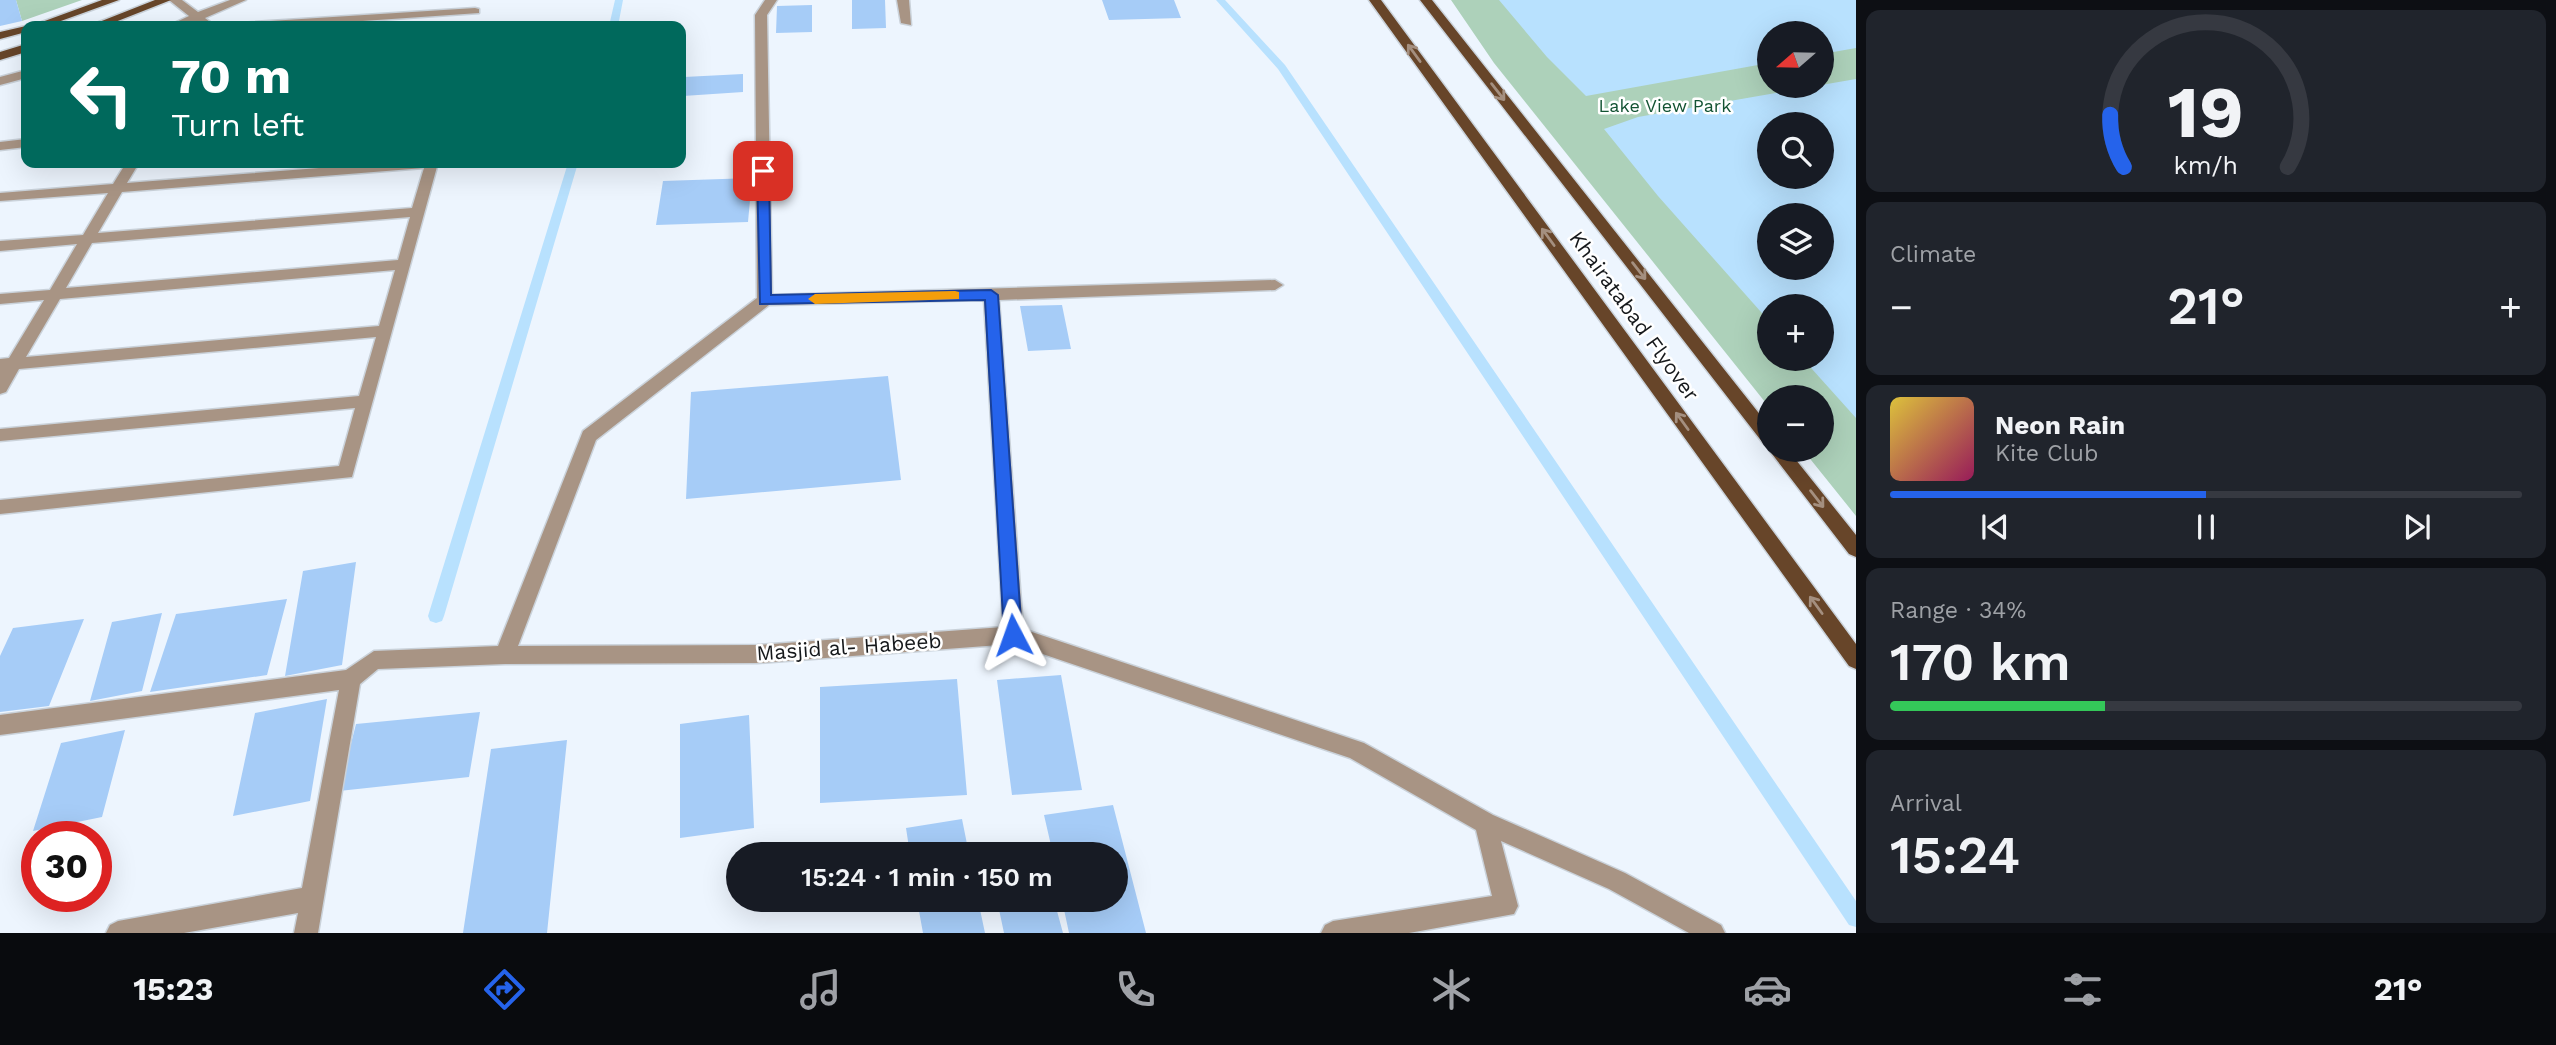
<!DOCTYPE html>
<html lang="en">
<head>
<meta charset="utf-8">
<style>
	:root { --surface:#171b24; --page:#20242c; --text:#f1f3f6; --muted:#9ea1a6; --line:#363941; --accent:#2563eb }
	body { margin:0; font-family:"Work Sans",sans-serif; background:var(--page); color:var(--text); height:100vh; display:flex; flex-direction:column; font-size:26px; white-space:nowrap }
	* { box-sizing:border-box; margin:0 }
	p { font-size:23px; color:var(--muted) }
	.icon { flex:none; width:38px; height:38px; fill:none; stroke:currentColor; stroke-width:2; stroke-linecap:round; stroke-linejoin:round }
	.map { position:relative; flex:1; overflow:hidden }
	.panel { display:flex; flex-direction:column; gap:10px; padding:10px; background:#0d0f14; width:700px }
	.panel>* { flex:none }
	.hud { position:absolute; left:21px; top:21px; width:665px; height:147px; border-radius:14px; box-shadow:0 7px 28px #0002; background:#00695c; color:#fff; overflow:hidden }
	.needle { width:46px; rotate:250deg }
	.tools { position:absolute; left:1757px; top:21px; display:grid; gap:14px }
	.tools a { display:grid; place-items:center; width:77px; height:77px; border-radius:50%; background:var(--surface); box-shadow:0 7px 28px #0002; font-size:35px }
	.speed { position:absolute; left:21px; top:821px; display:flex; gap:14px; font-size:35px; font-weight:700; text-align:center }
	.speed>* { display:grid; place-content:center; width:91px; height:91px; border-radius:50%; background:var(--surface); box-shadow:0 7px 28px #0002; line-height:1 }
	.speed .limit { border:10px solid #d22; background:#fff; color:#111 }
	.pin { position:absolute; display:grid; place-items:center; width:60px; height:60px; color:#fff; margin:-30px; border-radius:14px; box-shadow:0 4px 10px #0006 }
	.me { position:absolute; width:77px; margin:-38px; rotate:356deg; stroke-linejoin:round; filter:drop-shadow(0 0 5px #0008) }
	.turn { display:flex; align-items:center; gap:24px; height:147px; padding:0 35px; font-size:32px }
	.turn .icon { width:91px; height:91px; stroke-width:2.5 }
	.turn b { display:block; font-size:49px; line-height:60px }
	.big { font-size:52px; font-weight:600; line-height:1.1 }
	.panel .widget { flex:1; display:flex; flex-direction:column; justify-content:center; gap:10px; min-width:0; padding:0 24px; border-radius:14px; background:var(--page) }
	.panel .dial { align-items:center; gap:0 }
	.dial svg { height:182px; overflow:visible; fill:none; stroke:var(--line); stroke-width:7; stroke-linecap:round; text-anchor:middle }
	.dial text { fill:var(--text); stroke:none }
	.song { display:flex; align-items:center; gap:21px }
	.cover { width:84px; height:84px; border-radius:10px; background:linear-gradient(135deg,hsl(50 70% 55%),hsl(330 70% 35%)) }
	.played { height:7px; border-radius:4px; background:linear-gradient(90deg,var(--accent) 50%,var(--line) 50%) }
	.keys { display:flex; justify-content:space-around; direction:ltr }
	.heat { display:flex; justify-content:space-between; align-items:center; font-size:38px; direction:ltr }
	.charge { height:10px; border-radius:5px; background:linear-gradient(90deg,#34c759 34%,var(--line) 0) }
	.trip { position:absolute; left:726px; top:842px; width:402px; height:70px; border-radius:35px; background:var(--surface); box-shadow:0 7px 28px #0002; font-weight:600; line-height:70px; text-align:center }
	.dock { display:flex; height:112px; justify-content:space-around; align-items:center; background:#090b0e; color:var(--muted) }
	.dock .icon { width:49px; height:49px }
	.dock .current { color:var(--accent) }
	.dock b { font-size:32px; color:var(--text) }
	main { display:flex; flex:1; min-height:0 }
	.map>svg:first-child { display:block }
</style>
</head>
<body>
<main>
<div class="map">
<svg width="1856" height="933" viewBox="0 0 1856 933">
	<rect width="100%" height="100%" fill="#edf5fe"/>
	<path fill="#add1ba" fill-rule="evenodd" d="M16,0H82L22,21Z
		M1451,0H1856V516L1803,450H1822V397H1769V407L1494,63ZM1769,33H1822V86H1769ZM1769,124H1822V177H1769ZM1769,215H1822V268H1769ZM1769,306H1822V359H1769Z"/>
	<path fill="#b8e1fe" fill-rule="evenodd" d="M1499,0H1856V48L1822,54V33H1769V63L1586,96L1547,57Z
		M1856,79V418L1803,359H1822V306H1769V321L1658,196L1604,129L1638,117ZM1769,124H1822V177H1769ZM1769,215H1822V268H1769Z"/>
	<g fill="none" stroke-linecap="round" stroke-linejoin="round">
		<path fill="#b8e1fe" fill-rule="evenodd" d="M615,0H623L618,26H609Z
			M1216,0H1225L1285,65L1856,901V927L1849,925L1278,69Z
			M568,163H578L444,616L442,621L436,623L430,621L428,616Z"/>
	</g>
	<path fill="#a6ccf7" d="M0,0H16L22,21L0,26Z
		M852,0H885L886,28L852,29Z
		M1102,0H1174L1181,18L1109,20Z
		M812,5V32L776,33L777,6Z
		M743,74V92L683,96L684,77Z
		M752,178L748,222L656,225L663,181Z
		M1062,305L1071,349L1028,351L1020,306Z
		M888,376L901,480L686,499L691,392Z
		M356,562L342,665L285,676L303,571Z
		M287,599L267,675L150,692L176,614Z
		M162,613L142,691L90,701L112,622Z
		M84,619L49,706L0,712V656L13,628Z
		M1061,675L1082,790L1012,795L997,680Z
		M957,679L967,795L820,803V687Z
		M327,699L310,801L233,816L255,713Z
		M480,712L469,777L339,791L356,724Z
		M749,715L754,828L680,838V724Z
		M125,730L102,817L33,831L61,743Z
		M567,740L547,933H463L491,749Z
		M1113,805L1146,933H1069L1062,900H1116V854H1053L1044,815Z
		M962,819L969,854H910L906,828Z
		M1039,842L1043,854H987V851Z
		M917,900H978L985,933H923Z
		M997,900H1054L1063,933H1004Z"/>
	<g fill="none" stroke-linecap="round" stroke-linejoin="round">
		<defs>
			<path id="minor" d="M169,0H182L198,12L230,0H246L205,18L215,26H202L196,21L184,26H168L189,16Z
				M765,0H777L767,15L772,295L1275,280L1283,285L1275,290L999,300L1023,629L1364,743L1493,815L1625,873L1721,925L1725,933H1689L1609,889L1501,841L1518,906L1514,914L1409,933H1321L1325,925L1333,921L1492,896L1476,830L1350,758L1013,644L757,663L505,664L378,669L360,684L318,933H294L298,913L184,933H106L110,925L118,921L302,888L339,690L0,735V715L346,670L374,651L498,646L583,431L757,298L755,15ZM984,300L1003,627L757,645L518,646L596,440L769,305Z
				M897,0H909L911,25L901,23Z
				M475,8L479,9V13L290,26H234L240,23Z
				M26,70V78L0,85V77Z
				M26,139V147L0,150V142Z
				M126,163H139L127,183L384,163H438L352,477L0,514V500L339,466L355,408L0,441V429L359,396L376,337L19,369L6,392L0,394V359L9,358L44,300L0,304V294L50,290L77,244L0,251V241L83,235L108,193L0,201V193L113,184ZM424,168L412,208L98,233L122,192ZM410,217L398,260L66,288L92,243ZM395,270L379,326L26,357L60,299Z"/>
			<path id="major" d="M102,0H119L47,26H31Z
				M155,0H171L105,26H89Z
				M1369,0H1381L1856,644V669L1849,666Z
				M1420,0H1432L1769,426V444L1763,443Z
				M26,26V32L0,39V32L26,26H29Z
				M26,44V52L0,60V52Z
				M1769,450H1788L1856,535V557L1849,554Z"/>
		</defs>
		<use href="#minor" stroke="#cad2da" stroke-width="3"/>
		<use href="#major" stroke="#cad2da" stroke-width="3"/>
		<use href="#minor" fill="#a89484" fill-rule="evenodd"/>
		<use href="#major" fill="#674529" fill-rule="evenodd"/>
	</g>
	<defs><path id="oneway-shaft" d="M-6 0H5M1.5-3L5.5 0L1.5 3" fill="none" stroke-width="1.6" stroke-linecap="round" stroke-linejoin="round" transform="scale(1.75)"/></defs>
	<g stroke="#a48f7f">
		<use href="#oneway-shaft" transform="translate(1414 53) rotate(-126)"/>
		<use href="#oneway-shaft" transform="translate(1498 92) rotate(52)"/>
		<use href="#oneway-shaft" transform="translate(1548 237) rotate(-126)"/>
		<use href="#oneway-shaft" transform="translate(1639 271) rotate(52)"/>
		<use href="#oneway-shaft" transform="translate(1682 421) rotate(-126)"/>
		<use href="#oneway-shaft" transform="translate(1817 499) rotate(52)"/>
		<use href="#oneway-shaft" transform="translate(1816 605) rotate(-126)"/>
	</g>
	<path fill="#2563eb" stroke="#184099" stroke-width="2" d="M763,167L769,171L771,295L991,290L998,295L1022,635L1019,640L1013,642L1006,640L1004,635L985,300L760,304L757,171Z"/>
	<path fill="#f59e0b" d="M955,291L959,292V299L815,304L808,299L815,294Z"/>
	<g text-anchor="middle" stroke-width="5" stroke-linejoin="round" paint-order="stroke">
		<g font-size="18" fill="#135333" stroke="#fff">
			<text x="1665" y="112">Lake View Park</text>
		</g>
		<g font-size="21" fill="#15181b" stroke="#fff">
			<text transform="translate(1634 316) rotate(54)" y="7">Khairatabad Flyover</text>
			<text transform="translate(849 647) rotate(-4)" y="7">Masjid al- Habeeb</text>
		</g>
	</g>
</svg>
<div class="tools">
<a><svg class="needle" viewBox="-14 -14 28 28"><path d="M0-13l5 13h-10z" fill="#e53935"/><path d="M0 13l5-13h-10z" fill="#9ea1a6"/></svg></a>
<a><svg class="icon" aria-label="search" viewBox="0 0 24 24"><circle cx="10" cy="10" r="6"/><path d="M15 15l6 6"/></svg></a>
<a><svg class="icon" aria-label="layers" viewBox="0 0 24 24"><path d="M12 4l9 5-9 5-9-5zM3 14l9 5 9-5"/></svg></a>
<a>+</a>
<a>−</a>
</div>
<div class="speed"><div class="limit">30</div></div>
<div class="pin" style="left:763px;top:171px;background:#d93025"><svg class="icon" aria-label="arrive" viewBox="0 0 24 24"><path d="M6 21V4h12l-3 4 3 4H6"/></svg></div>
<svg class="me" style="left:1013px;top:635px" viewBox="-20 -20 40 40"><path d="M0-17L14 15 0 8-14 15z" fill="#2563eb" stroke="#fff" stroke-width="4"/></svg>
<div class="trip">15:24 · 1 min · 150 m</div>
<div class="hud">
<div class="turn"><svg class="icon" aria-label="left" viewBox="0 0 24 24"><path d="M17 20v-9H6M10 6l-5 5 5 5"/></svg><div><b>70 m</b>Turn left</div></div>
</div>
</div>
<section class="panel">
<div class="widget dial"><svg viewBox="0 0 100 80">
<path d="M14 69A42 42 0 1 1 86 69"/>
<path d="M14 69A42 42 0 0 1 8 46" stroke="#2563eb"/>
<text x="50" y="56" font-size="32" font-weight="700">19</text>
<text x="50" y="72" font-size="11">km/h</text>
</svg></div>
<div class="widget"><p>Climate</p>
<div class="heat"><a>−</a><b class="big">21°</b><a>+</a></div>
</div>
<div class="widget">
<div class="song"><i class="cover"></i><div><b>Neon Rain</b><p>Kite Club</p></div></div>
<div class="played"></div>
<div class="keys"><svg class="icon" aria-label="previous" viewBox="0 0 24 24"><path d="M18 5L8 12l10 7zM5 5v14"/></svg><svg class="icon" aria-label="pause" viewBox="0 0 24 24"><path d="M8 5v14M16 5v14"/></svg><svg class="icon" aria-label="next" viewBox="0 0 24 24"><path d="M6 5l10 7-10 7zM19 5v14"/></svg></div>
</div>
<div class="widget"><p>Range · 34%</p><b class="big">170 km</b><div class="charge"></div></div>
<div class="widget"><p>Arrival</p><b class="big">15:24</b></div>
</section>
</main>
<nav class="dock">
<b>15:23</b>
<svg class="icon current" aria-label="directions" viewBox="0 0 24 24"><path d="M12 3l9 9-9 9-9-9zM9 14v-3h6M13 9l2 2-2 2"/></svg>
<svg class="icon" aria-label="music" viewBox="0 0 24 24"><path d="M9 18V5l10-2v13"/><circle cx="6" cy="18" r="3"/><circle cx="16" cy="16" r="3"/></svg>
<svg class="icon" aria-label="phone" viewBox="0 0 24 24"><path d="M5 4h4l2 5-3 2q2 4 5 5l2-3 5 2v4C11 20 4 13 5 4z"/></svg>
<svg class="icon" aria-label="climate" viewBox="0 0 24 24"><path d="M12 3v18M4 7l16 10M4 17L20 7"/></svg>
<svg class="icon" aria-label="car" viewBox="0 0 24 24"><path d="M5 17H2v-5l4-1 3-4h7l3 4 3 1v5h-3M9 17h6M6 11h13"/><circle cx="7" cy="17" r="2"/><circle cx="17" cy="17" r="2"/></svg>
<svg class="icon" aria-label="filters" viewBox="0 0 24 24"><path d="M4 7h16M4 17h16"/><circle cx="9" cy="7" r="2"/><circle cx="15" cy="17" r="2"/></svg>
<b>21°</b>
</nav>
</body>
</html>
